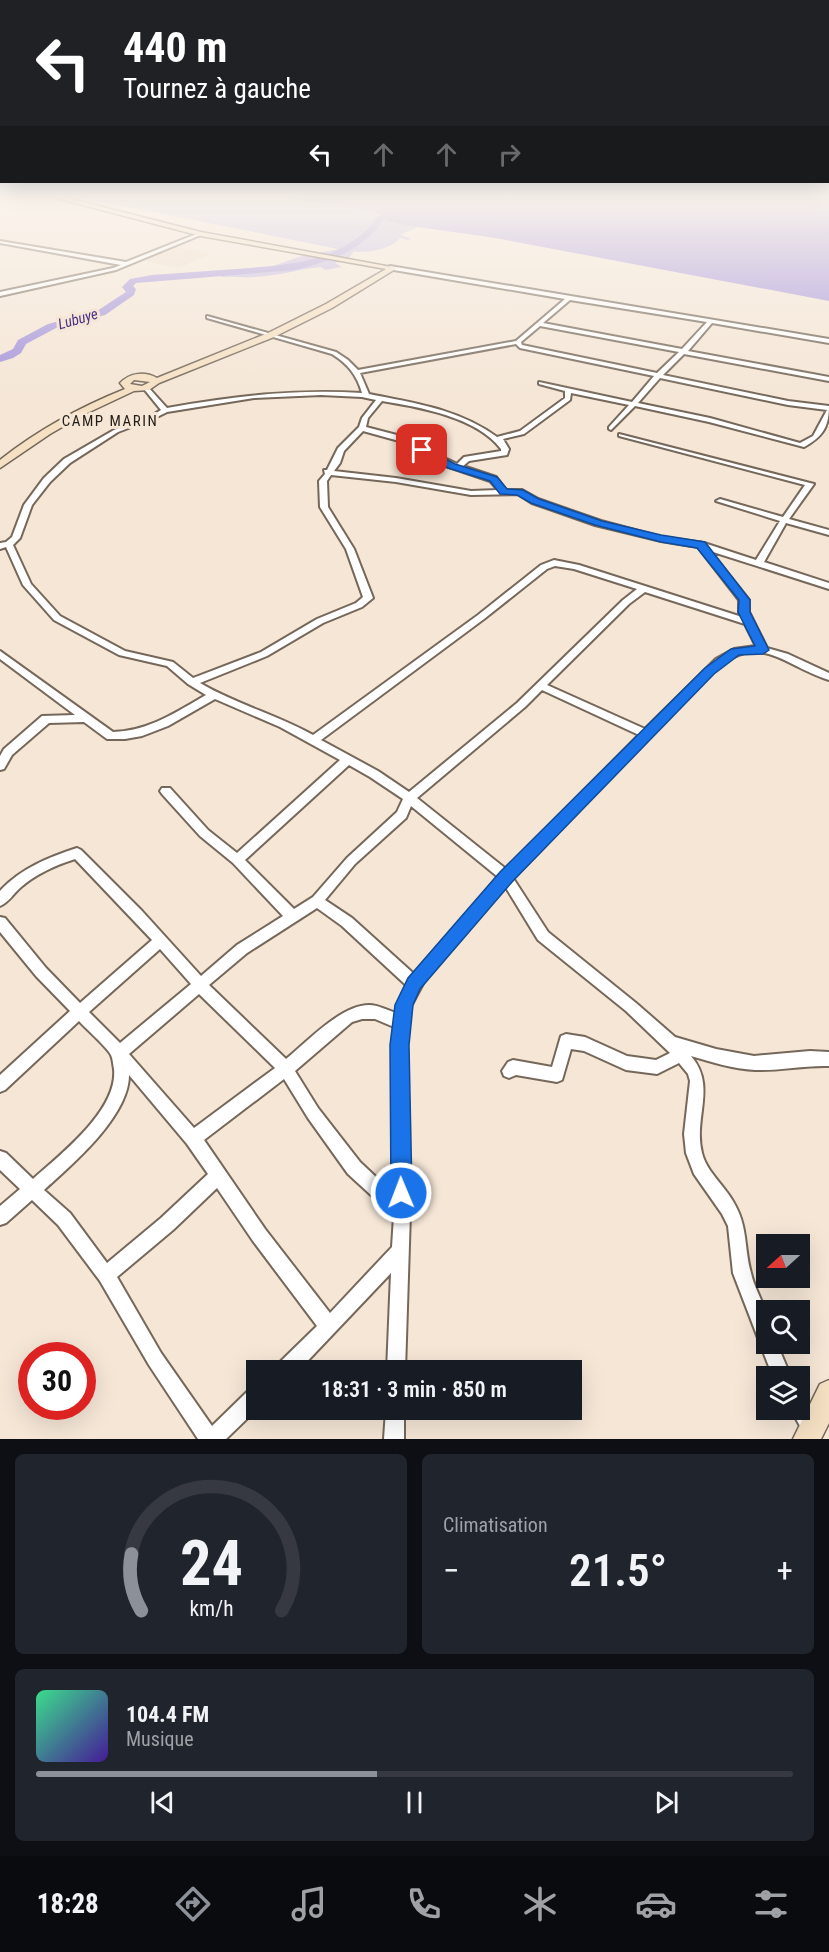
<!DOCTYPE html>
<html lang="fr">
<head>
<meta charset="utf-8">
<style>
	:root { --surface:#171b24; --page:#20242c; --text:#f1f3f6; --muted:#9ea1a6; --line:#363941; --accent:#8c9099 }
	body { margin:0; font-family:"Roboto Condensed",sans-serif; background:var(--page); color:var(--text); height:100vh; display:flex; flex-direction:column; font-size:22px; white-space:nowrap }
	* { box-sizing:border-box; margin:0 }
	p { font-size:20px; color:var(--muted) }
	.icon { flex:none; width:33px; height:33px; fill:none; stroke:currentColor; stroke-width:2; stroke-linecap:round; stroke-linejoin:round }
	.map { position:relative; height:1439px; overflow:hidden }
	.sheet { display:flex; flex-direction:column; gap:15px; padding:15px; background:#0d0f14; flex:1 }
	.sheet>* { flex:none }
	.hud { position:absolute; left:0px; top:0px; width:830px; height:183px; box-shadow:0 6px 24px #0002; background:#202124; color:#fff; overflow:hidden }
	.needle { width:39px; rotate:249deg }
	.buttons { position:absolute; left:756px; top:1234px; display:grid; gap:12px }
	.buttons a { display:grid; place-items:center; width:54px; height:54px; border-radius:0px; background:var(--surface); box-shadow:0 6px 24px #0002; font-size:30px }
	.speed { position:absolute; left:18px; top:1342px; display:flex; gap:12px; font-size:30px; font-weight:700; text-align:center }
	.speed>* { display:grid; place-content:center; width:78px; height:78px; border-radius:50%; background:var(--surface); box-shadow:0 6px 24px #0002; line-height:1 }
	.speed .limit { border:9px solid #d22; background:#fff; color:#111 }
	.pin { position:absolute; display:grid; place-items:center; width:51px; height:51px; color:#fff; margin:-26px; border-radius:12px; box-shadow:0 3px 9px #0006 }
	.me { position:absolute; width:66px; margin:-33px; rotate:359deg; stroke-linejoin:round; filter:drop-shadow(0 0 4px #0008) }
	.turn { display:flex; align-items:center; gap:21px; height:126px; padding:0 24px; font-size:27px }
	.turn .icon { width:78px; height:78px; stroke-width:2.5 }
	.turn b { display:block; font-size:42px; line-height:51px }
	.lanes { display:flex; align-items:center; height:57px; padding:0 24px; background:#0003; justify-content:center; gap:30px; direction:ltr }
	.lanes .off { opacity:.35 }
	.big { font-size:45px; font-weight:600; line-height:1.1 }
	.sheet .tile { flex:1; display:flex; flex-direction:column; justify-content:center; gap:9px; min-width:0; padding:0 21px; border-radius:9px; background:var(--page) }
	.sheet .dial { align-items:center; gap:0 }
	.dial svg { height:156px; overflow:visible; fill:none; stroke:var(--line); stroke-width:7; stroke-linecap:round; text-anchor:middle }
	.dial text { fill:var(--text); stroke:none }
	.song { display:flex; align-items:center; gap:18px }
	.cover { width:72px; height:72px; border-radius:9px; background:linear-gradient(135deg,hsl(150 70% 55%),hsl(260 70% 35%)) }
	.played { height:6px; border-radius:3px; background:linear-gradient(90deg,var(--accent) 45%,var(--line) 45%) }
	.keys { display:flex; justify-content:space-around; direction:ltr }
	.heat { display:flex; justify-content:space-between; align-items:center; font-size:33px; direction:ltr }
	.sheet .tiles { flex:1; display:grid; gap:15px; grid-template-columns:1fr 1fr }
	.tile:last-child { grid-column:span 2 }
	.trip { position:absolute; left:246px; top:1360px; width:336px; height:60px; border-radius:0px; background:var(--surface); box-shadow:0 6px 24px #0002; font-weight:600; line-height:60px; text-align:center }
	.menu { display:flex; height:96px; justify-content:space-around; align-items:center; background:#090b0e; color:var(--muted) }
	.menu .icon { width:42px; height:42px }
	.menu .on { color:var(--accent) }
	.menu b { font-size:27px; color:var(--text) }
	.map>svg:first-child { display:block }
</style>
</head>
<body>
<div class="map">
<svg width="829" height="1439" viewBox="0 0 829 1439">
	<rect width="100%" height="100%" fill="#f5e6d6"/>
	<path fill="#f0dbc5" d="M172,246L211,254L179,268L139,260Z"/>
	<path fill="#c0b7e3" d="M78,197H280L375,212L380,214L381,218L418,227L400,235L411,238L408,240L400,238C392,249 366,254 354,251L348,259L335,263L342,267L325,270L321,267C299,269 278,276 255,277C243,278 233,276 221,277L219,272L267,268L299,257L338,249Z"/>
	<path fill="#a594db" d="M280,197H829V301L495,238L411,226L384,220L375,212Z"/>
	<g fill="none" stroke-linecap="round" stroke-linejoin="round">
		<path fill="#a594db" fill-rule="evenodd" d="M378,216L385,218C364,250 331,261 295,270L136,283L133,286L136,289L134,295L105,315L56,328L26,344L21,353L13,358L0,362V355L13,349L18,340L48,324L97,311L126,292L122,287L130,279L152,275C180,273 208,271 236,269C287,265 346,263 378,216Z"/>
		<defs>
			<path id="street" d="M199,233L203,234L116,270L0,296V292L113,268L121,265L0,243V241L126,262Z
				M390,266L829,339V343L712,323L688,351L829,377V381L684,354L663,375L788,401L829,406C829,428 822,437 804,447L709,422L635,406L611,430L609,429V427L629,405L571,393L570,400L524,434L503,439L509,449L507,455L469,461L463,466L496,477L506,490H522L538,499L601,521L661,537L704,543L756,560L780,521L716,501L720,499L783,517L805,485L619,436V434L814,484L789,519L829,530V535L786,523L764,562L829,583V589L710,551L749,600V612L767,648L788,654L829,673V680C782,665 758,629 712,673L513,878L548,932L636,1003L675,1037L716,1049L754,1056L810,1051L829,1052V1066C804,1065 780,1071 755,1070C734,1069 711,1062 691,1056C717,1086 693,1118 702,1153C706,1171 725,1186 734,1203C748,1227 744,1248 751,1273C754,1288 764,1302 766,1316C768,1325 766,1335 766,1344H777L791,1377H773L733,1273L728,1226L722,1214L694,1174L686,1153L684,1134L690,1081L688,1074L679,1063L657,1074L626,1070L584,1051L571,1049L562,1080L557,1082L516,1075L509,1078L504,1076L502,1071L508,1062L513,1060L552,1067L561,1036L566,1034L585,1037L627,1056L656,1060L670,1053L626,1011L538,940L505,886L426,978L411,1006L406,1045L410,1213L405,1371H387L391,1273L298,1371H276L278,1364L317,1326L253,1241L217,1188L173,1230L117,1277L161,1353L212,1426L249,1390L256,1388V1410L226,1439H198L149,1365L100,1281L58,1225L32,1200L6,1223L0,1225V1206L20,1189L0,1170V1151L6,1153L33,1179C61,1154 118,1110 114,1069C113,1065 113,1059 111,1055C106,1046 87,1030 79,1021L5,1090L0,1092V1075L70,1011L36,976L0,932V917L5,918L46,968L80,1003L152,940L75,859C56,865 36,874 21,887C14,893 8,903 0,906V891C20,869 49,857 77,848L81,850L142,911L201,976L237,945L283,916L233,863L200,836L162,794L160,791L162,788H170L208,830L237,853L340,760L280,727L215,699L168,726L142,736L125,739H107L84,722L49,723L12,755L4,769L0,770V756L4,749L42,716L75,715L0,659V651L113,732C149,731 176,712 206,695L188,684L167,666L119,655L54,620L23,585L6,547L0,549V543L6,542L12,537L24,505L44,478L64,459L114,430L153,415L161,410L144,389V387H148L167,408C233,396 294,389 362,393C357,375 348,364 332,354L207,318V316L336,352L348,360L358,370L516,341L565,299L388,269ZM570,300L707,322L682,349L543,323ZM540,326L679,352L657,373L522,345L521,342ZM516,344L520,348L654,376L632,402L539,382V384L565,391V398L520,431L497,437C459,409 414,403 369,394L360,373ZM660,378L788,405L827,410L813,436L800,443L710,418L638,403ZM321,395L362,397L376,400L362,418L359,427L338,448L327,470H324L325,474L319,481L320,507L346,549L363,597L356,603L317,619L261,652L193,678L173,662L125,651L60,616L31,584L13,545L20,538L32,505L50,482L70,463L118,432L157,417L167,412L254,398ZM382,401C419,407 477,417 501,449V451L464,457L457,464L430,451L416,440L366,427L368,418ZM363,431L410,444L424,455L443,465L490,481L498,490L471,491L396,478L334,471L340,463L344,451ZM331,475L396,482L471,495L518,494L532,503L595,525L661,541L698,547L739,600V612L742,617L579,565L554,560L541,565L478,615L313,735C277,715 236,704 200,683L267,656L323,623L362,607L373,598L354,549L328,507L327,481ZM555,566L574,569L637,589L623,600L517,703L409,792L378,771L321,740L484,619L547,569ZM645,592L745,624L756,646L734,649L716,659L645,729L547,685L629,604ZM542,690L639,735L506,869L417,798L525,707ZM349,765L370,777L403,799L397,812L347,858L313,897L294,909L245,860ZM411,806L498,877L414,974L352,918L325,900L355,864L406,818ZM317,908L342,926L407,986L397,1005L396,1013C387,1010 378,1005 369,1005C341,1005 307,1042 286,1059L209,985L247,953ZM160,949L191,984L120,1043L89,1012ZM199,994L275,1068L194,1128L129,1054ZM362,1019H375L394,1027L392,1045L394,1194L360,1162L318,1108L295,1071L352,1022ZM129,1075L187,1144L208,1174L161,1218L107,1263L70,1213L44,1190C73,1164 129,1116 129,1075ZM284,1079L308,1118L348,1174L394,1216L392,1247L330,1313L265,1229L204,1140Z
				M800,1399L807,1401L821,1426L818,1433L811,1436L804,1433L791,1410H800Z
				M386,1410H404V1439H384Z"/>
			<path id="secondary" d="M52,197H63L201,232L397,268L332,308L274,337L159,383L149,390L134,391L83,415L50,434L0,468V460C38,430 80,407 125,389L120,383C130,373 144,371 157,378L268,333L326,304L386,269L201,236ZM134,380L150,382L142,386L130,384Z
				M829,1380V1423L821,1439H793L820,1384Z"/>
		</defs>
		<use href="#street" stroke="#75685a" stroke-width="4"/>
		<use href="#secondary" stroke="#75685a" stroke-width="3"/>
		<use href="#street" fill="#fff" fill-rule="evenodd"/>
		<use href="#secondary" fill="#f5e0c3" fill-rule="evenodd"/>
	</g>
	<linearGradient id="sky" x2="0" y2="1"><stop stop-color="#8da7e3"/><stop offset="0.49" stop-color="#faf4ed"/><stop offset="1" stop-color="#faf4ed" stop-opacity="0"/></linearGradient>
	<rect width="829" height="399" fill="url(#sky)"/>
	<path fill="#1a73e8" stroke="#114b97" stroke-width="1.5" d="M418,448H425L455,464L497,477L507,489L523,490L539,499L602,521L661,535L705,542L750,600V612L769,650L763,654L739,655L714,674L512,882L420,989L413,1005L409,1045L412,1193L409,1201L401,1204L394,1201L391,1193L390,1045L395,1005L408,978L500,872L705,668L731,649L755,646L738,612L739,600L697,548L661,542L595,525L531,503L517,495L500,494L490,481L448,468L418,452Z"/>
	<g text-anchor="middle" stroke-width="6" stroke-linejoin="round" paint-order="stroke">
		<g font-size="15" font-style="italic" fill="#4e3286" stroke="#f5e6d6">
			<text transform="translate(78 319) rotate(-16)" y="5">Lubuye</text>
		</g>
		<g font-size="15" letter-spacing="1.5" fill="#221d17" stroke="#f5e6d6">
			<text x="110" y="426">CAMP MARIN</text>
		</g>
	</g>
</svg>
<div class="buttons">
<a><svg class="needle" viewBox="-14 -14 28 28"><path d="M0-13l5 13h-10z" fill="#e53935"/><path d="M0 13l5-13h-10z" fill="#9ea1a6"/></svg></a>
<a><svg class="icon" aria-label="search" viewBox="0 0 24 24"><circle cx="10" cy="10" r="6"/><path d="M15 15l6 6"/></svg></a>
<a><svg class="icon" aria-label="layers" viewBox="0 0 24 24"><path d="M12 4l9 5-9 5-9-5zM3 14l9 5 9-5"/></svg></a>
</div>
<div class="speed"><div class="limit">30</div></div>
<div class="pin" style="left:422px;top:450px;background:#d93025"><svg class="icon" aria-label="arrive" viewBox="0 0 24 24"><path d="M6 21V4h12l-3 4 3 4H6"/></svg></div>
<svg class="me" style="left:401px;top:1193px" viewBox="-20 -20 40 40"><circle r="17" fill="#1a73e8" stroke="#fff" stroke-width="3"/><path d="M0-11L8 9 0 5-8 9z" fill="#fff"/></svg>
<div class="trip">18:31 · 3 min · 850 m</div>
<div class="hud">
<div class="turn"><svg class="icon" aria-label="left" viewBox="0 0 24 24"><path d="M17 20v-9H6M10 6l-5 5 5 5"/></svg><div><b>440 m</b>Tournez à gauche</div></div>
<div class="lanes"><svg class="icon" aria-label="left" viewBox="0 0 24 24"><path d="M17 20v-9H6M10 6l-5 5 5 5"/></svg><svg class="icon off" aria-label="ahead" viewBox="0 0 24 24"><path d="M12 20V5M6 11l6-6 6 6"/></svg><svg class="icon off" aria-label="ahead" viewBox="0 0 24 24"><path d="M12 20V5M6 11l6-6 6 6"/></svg><svg class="icon off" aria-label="right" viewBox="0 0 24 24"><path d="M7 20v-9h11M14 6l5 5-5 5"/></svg></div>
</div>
</div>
<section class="sheet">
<div class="tiles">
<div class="tile dial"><svg viewBox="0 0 100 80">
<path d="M14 69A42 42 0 1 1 86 69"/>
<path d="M14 69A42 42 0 0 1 9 40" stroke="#8c9099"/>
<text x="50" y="56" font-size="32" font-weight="700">24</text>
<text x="50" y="72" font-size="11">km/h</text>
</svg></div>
<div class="tile"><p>Climatisation</p>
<div class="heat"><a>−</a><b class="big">21.5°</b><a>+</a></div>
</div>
<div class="tile">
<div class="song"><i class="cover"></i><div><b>104.4 FM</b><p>Musique</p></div></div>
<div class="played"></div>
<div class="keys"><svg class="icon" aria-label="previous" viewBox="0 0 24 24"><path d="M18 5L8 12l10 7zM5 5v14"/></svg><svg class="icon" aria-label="pause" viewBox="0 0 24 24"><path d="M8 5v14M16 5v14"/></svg><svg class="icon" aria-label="next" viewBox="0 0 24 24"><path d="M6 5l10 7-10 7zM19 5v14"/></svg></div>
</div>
</div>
</section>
<nav class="menu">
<b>18:28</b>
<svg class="icon on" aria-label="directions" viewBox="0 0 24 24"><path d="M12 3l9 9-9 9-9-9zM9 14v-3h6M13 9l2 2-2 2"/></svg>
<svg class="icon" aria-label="music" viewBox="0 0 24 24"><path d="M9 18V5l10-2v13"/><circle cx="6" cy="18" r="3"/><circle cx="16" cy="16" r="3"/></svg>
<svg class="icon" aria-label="phone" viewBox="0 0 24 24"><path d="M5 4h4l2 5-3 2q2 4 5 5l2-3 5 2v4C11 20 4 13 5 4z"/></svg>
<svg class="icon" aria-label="climate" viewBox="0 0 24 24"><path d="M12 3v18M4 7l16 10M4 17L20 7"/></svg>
<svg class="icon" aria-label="car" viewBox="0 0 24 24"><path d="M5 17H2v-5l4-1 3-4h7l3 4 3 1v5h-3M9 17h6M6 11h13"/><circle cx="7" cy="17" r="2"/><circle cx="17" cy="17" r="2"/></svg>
<svg class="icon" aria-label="filters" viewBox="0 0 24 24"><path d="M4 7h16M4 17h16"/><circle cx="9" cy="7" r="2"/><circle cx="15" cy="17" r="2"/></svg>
</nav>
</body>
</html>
